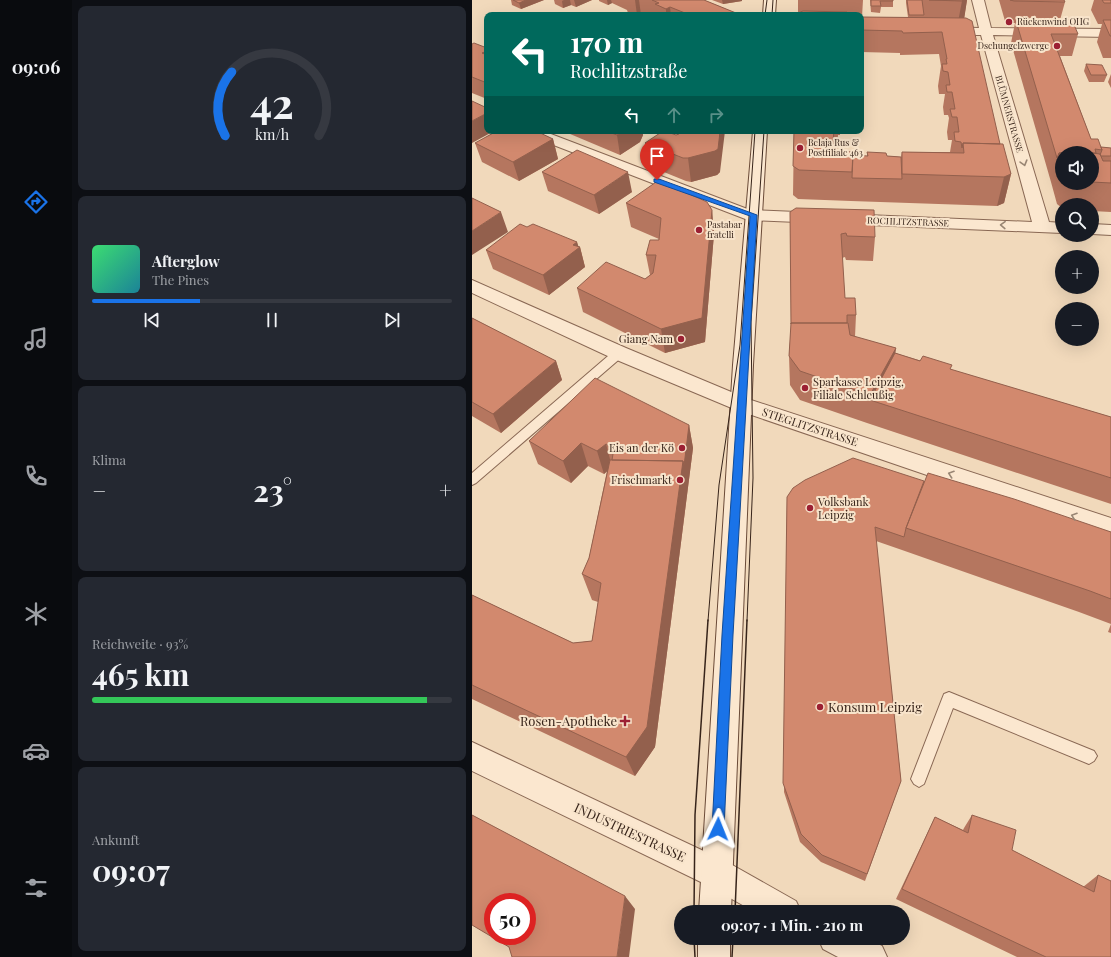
<!DOCTYPE html>
<html lang="de">
<head>
<meta charset="utf-8">
<style>
	:root { --surface:#171b24; --page:#242831; --text:#f1f3f6; --muted:#9ea1a6; --line:#363941; --accent:#1a73e8 }
	body { margin:0; font-family:"Playfair Display",serif; background:var(--page); color:var(--text); height:100vh; display:flex; flex-direction:column; font-size:15px; white-space:nowrap }
	* { box-sizing:border-box; margin:0 }
	p { font-size:13px; color:var(--muted) }
	.icon { flex:none; width:22px; height:22px; fill:none; stroke:currentColor; stroke-width:2; stroke-linecap:round; stroke-linejoin:round }
	.map { position:relative; flex:1; overflow:hidden }
	.panel { display:flex; flex-direction:column; gap:6px; padding:6px; background:#0d0f14; width:400px }
	.panel>* { flex:none }
	.hud { position:absolute; left:12px; top:12px; width:380px; height:122px; border-radius:8px; box-shadow:0 4px 16px #0002; background:#00695c; color:#fff; overflow:hidden }
	.tools { position:absolute; left:583px; top:146px; display:grid; gap:8px }
	.tools a { display:grid; place-items:center; width:44px; height:44px; border-radius:50%; background:var(--surface); box-shadow:0 4px 16px #0002; font-size:20px }
	.speed { position:absolute; left:12px; top:893px; display:flex; gap:8px; font-size:20px; font-weight:700; text-align:center }
	.speed>* { display:grid; place-content:center; width:52px; height:52px; border-radius:50%; background:var(--surface); box-shadow:0 4px 16px #0002; line-height:1 }
	.speed .limit { border:6px solid #d22; background:#fff; color:#111 }
	.pin { position:absolute; display:grid; place-items:center; width:34px; height:34px; color:#fff; margin:-41px -17px; border-radius:50% 50% 50% 0; rotate:-45deg; box-shadow:0 0 4px #0007 }
	.pin .icon { rotate:45deg }
	.me { position:absolute; width:44px; margin:-22px; rotate:2deg; stroke-linejoin:round; filter:drop-shadow(0 0 3px #0008) }
	.turn { display:flex; align-items:center; gap:14px; height:84px; padding:0 20px; font-size:18px }
	.turn .icon { width:52px; height:52px; stroke-width:2.5 }
	.turn b { display:block; font-size:28px; line-height:34px }
	.lanes { display:flex; align-items:center; height:38px; padding:0 20px; background:#0003; justify-content:center; gap:20px; direction:ltr }
	.lanes .off { opacity:.35 }
	.big { font-size:30px; font-weight:700; line-height:1.1 }
	.panel .card { flex:1; display:flex; flex-direction:column; justify-content:center; gap:6px; min-width:0; padding:0 14px; border-radius:8px; background:var(--page) }
	.panel .dial { align-items:center; gap:0 }
	.dial svg { height:104px; overflow:visible; fill:none; stroke:var(--line); stroke-width:7; stroke-linecap:round; text-anchor:middle }
	.dial text { fill:var(--text); stroke:none }
	.song { display:flex; align-items:center; gap:12px }
	.cover { width:48px; height:48px; border-radius:6px; background:linear-gradient(135deg,hsl(140 70% 55%),hsl(190 70% 35%)) }
	.played { height:4px; border-radius:2px; background:linear-gradient(90deg,var(--accent) 30%,var(--line) 30%) }
	.keys { display:flex; justify-content:space-around; direction:ltr }
	.heat { display:flex; justify-content:space-between; align-items:center; font-size:22px; direction:ltr }
	.charge { height:6px; border-radius:3px; background:linear-gradient(90deg,#34c759 93%,var(--line) 0) }
	.trip { position:absolute; left:202px; top:905px; width:236px; height:40px; border-radius:20px; background:var(--surface); box-shadow:0 4px 16px #0002; font-weight:700; line-height:40px; text-align:center }
	main { display:flex; flex:1; min-height:0 }
	.dock { display:flex; flex-direction:column; width:72px; justify-content:space-around; align-items:center; background:#090b0e; color:var(--muted) }
	.dock .icon { width:28px; height:28px }
	.dock .selected { color:var(--accent) }
	.dock b { font-size:18px; color:var(--text) }
	.map>svg:first-child { display:block }
</style>
</head>
<body>
<main>
<nav class="dock">
<b>09:06</b>
<svg class="icon selected" aria-label="directions" viewBox="0 0 24 24"><path d="M12 3l9 9-9 9-9-9zM9 14v-3h6M13 9l2 2-2 2"/></svg>
<svg class="icon" aria-label="music" viewBox="0 0 24 24"><path d="M9 18V5l10-2v13"/><circle cx="6" cy="18" r="3"/><circle cx="16" cy="16" r="3"/></svg>
<svg class="icon" aria-label="phone" viewBox="0 0 24 24"><path d="M5 4h4l2 5-3 2q2 4 5 5l2-3 5 2v4C11 20 4 13 5 4z"/></svg>
<svg class="icon" aria-label="climate" viewBox="0 0 24 24"><path d="M12 3v18M4 7l16 10M4 17L20 7"/></svg>
<svg class="icon" aria-label="car" viewBox="0 0 24 24"><path d="M5 17H2v-5l4-1 3-4h7l3 4 3 1v5h-3M9 17h6M6 11h13"/><circle cx="7" cy="17" r="2"/><circle cx="17" cy="17" r="2"/></svg>
<svg class="icon" aria-label="filters" viewBox="0 0 24 24"><path d="M4 7h16M4 17h16"/><circle cx="9" cy="7" r="2"/><circle cx="15" cy="17" r="2"/></svg>
</nav>
<section class="panel">
<div class="card dial"><svg viewBox="0 0 100 80">
<path d="M14 69A42 42 0 1 1 86 69"/>
<path d="M14 69A42 42 0 0 1 19 20" stroke="#1a73e8"/>
<text x="50" y="56" font-size="32" font-weight="700">42</text>
<text x="50" y="72" font-size="11">km/h</text>
</svg></div>
<div class="card">
<div class="song"><i class="cover"></i><div><b>Afterglow</b><p>The Pines</p></div></div>
<div class="played"></div>
<div class="keys"><svg class="icon" aria-label="previous" viewBox="0 0 24 24"><path d="M18 5L8 12l10 7zM5 5v14"/></svg><svg class="icon" aria-label="pause" viewBox="0 0 24 24"><path d="M8 5v14M16 5v14"/></svg><svg class="icon" aria-label="next" viewBox="0 0 24 24"><path d="M6 5l10 7-10 7zM19 5v14"/></svg></div>
</div>
<div class="card"><p>Klima</p>
<div class="heat"><a>−</a><b class="big">23°</b><a>+</a></div>
</div>
<div class="card"><p>Reichweite · 93%</p><b class="big">465 km</b><div class="charge"></div></div>
<div class="card"><p>Ankunft</p><b class="big">09:07</b></div>
</section>
<div class="map">
<svg width="639" height="957" viewBox="0 0 639 957">
	<rect width="100%" height="100%" fill="#f1d9bb"/>
	<g fill="none" stroke-linecap="round" stroke-linejoin="round">
		<defs>
			<path id="lane" d="M147,349L151,350L152,353L151,356L4,483L0,485V473L143,350Z
				M477,692L622,751L625,756L622,761L617,764L481,708L452,784L447,787L442,784L439,779L470,699L472,694Z"/>
			<path id="street" d="M500,0H512L519,28L639,29V37L521,35L577,222L590,223V233L276,220L53,134L51,131H71L278,210L560,222L509,35H472L468,34L466,31L468,28L472,27L507,28Z
				M620,224L639,225V235L620,234Z
				M0,280L154,348L276,399L639,518V538L262,409L140,358L0,293Z
				M0,742L255,862L324,901L329,912H283L233,884L0,771Z
				M346,938H395L410,946L415,957H366L351,949Z"/>
			<path id="secondary" d="M292,0H304L303,15H291Z
				M281,131H295L281,365L259,912H227L261,365Z
				M226,938H258V957H226Z"/>
		</defs>
		<use href="#lane" stroke="#896854" stroke-width="2"/>
		<use href="#street" stroke="#896854" stroke-width="2"/>
		<use href="#secondary" stroke="#6a4a37" stroke-width="2"/>
		<use href="#lane" fill="#fbe7cf" fill-rule="evenodd"/>
		<use href="#street" fill="#fbe7cf" fill-rule="evenodd"/>
		<use href="#secondary" fill="#fbe7cf" fill-rule="evenodd"/>
		<path stroke="#37241a" stroke-width="1" d="M293,15L295,0
			M300,15L301,0
			M236,621L247,485L268,345L283,131
			M275,621L281,478L279,322L292,131"/>
		<path stroke="#37241a" stroke-width="1.5" d="M222,912L223,815L236,620
			M263,912L275,620
			M222,938L223,957
			M260,957L261,938"/>
	</g>
	<path fill="#b5765f" fill-rule="evenodd" d="M39,0H72L49,9L40,5Z
		M82,0H120L104,7L99,5L91,8L83,4Z
		M127,0H232L264,13V15H161L156,13L155,10L140,3L136,5L127,1Z
		M240,0H270V1L251,4Z
		M326,0H421V7H409L408,13L399,12L398,0H391L390,17H436L434,3V0H495L492,18L528,144L539,174L532,203L525,206L379,201L326,199L321,195L322,131H368V135H366L365,151L381,160L395,156V152L415,156L429,157L430,152H478L480,140H476L475,132L477,118L476,115H472L471,107L473,94H467L466,86L469,66L467,54L428,55V53L389,52V15H326Z
		M527,0H592L593,2L588,20L606,34L600,56H588L619,139L629,147L639,148V212L620,211V205H590V208L585,204L579,182L539,43L543,23H538L533,21ZM590,153H620V183H590Z
		M622,0H639V58H631L625,42L630,24H626L619,10Z
		M0,44L15,48V99L0,93Z
		M614,64L635,75L632,82H617L612,71Z
		M639,74V88L636,82Z
		M91,131H170L171,135L168,142L148,155Z
		M207,134L248,172L245,175L219,182L214,181L177,166L173,143L204,135Z
		M81,139L86,159L47,181L10,162L3,143Z
		M70,172L160,192L127,214L76,191Z
		M154,203L240,210L242,234L233,342L193,353L111,312L105,288L173,279L178,275L174,255L187,239L159,227Z
		M318,212L403,237L401,261L374,260L373,257L370,258L373,298L384,315L383,337L424,348L423,353L639,417V504L395,423L328,400L318,385L317,356L319,328Z
		M55,227L105,242L106,247H108L113,267L77,295L21,269L14,250Z
		M0,318L84,361L90,380L29,433L0,416Z
		M217,425L221,448L183,747L163,776L0,699V595L101,643L120,641L126,602L120,600L110,574L117,558L135,471L132,474L116,466L99,483L66,464L57,441Z
		M452,481L639,532V633L636,632L639,624L607,612L430,550L404,541L429,781L393,881L349,862L328,842L312,792L315,497Z
		M500,815L540,850L611,887L626,875L639,957H545L424,899L463,817L491,830L492,828Z"/>
	<path fill="#93604d" d="M54,0H72L49,9L47,3Z
		M92,0H98L99,5L91,8L90,1Z
		M102,0H120L104,7Z
		M135,0H139L140,3L136,5Z
		M163,0H167L169,15H165Z
		M250,0H270V1L251,4Z
		M491,0H495L492,20L486,22L490,1Z
		M198,7L199,15H194V9Z
		M15,51V69L10,53Z
		M15,113V131H22L0,143V121Z
		M152,131H170L171,135L168,142L148,155L145,135Z
		M250,131H253L248,172L245,175L219,182L216,158L248,132Z
		M81,139L86,159L47,181L41,162Z
		M156,172L160,192L127,214L122,195Z
		M539,174L532,203L525,206L532,177Z
		M240,210L242,234L233,342L193,353L189,329Z
		M29,212L36,232L0,255V231Z
		M105,242L107,248L108,247L113,267L77,295L71,275L101,245Z
		M424,348L420,377L398,400V395Z
		M84,361L90,380L29,433L21,414Z
		M217,425L221,448L183,747L163,776L154,757L211,461Z
		M109,443L116,466L99,483L91,461Z
		M134,444L140,467L132,474L125,451Z
		M153,896L163,909L157,957H145Z"/>
	<path fill="#d2896e" stroke="#93604d" fill-rule="evenodd" d="M41,0H54L47,3Z
		M180,0H232L264,13V15H218L198,7L194,9L183,4L187,3Z
		M399,0H421V1H408L409,6H399Z
		M435,0H450L452,15H437Z
		M457,0H491L490,1Z
		M538,0H592L593,2L542,1Z
		M630,0H639V3H632Z
		M331,11L375,12V15H326V13Z
		M389,17L494,18L500,21L528,144L491,143L490,148L489,142L483,141L482,132H487L485,117H480L478,109H483L480,92H475L474,85H478L476,72L471,71L470,64H475L474,59H475L470,32L431,33L430,31L389,30Z
		M547,19L600,20L606,34H579L619,139H626L630,150L623,149L624,153H587L585,158L544,21Z
		M631,20H639V36H638Z
		M2,43L15,48V51L10,53L15,55V83L0,77V44Z
		M614,64L630,65L635,75H619Z
		M0,101L15,108V113L0,121Z
		M25,131H64L81,139L41,162L3,143Z
		M134,131H152L145,135Z
		M191,131H193L204,135L207,134V131L248,132L246,149L243,151L216,158H211L173,143Z
		M231,131H250L249,141L248,132Z
		M322,131H366H362L360,151L381,152L380,172L327,170L321,166Z
		M491,143L531,144L539,174L532,177L430,174V152L492,153Z
		M629,147L639,148V156H629L628,155L630,150Z
		M105,150L156,172L122,195L70,172Z
		M395,152L414,153L415,156L429,157L430,179L380,178L381,155L396,156Z
		M587,153H599H590V164Z
		M620,153L628,154L631,161H639V183L620,182Z
		M187,180L235,202L240,210L230,318L189,329L105,288L134,262L173,279L181,273L184,255H174L178,240H187L189,218L154,203Z
		M0,198L29,212L0,231Z
		M324,208L402,210L403,237L375,236L374,233L369,234L373,298H383L384,315H375V323H319V324L318,212Z
		M48,224L55,227L61,224L105,242L101,245L108,247L71,275L14,250Z
		M0,318L84,361L21,414L0,402Z
		M319,323H376L378,335L424,348L398,395L328,371L317,356Z
		M423,353L448,361L451,356L480,365L478,369L639,417V478L398,400Z
		M123,378L217,425L212,466L211,461L140,460L142,448L134,444L125,451L109,443L91,461L57,441Z
		M381,458L452,481L434,528L432,537L403,527L429,781L395,874L350,855L329,834L311,783L315,497L321,488L333,480Z
		M138,460L211,461L175,727L154,757L0,685V595L101,643L120,641L129,583L110,574L117,558Z
		M456,473L542,499L639,532V599L618,591L434,528Z
		M0,815L153,896L145,957H40L37,947L0,925ZM21,902H55V936H21Z
		M500,815L544,830L540,850L622,892L626,875L639,881V957H574L430,889L463,817L496,833Z"/>
	<defs><path id="oneway-chevron" d="M-2-3.5L2.5 0L-2 3.5" fill="none" stroke-width="1.6" stroke-linecap="round" stroke-linejoin="round"/></defs>
	<g stroke="#998674">
		<use href="#oneway-chevron" transform="translate(552 163) rotate(74)"/>
		<use href="#oneway-chevron" transform="translate(531 225) rotate(-178)"/>
		<use href="#oneway-chevron" transform="translate(479 474) rotate(-161)"/>
		<use href="#oneway-chevron" transform="translate(602 516) rotate(-161)"/>
	</g>
	<path fill="#1a73e8" stroke="#114b97" d="M182,179H187L285,215L261,635L252,829L250,833L246,835L241,833L240,829L250,635L278,216L182,182Z"/>
	<g fill="#9c2033" stroke="#f8e4cb" stroke-width="1.5">
		<circle cx="537" cy="22" r="4"/>
		<circle cx="585" cy="46" r="4"/>
		<circle cx="328" cy="148" r="4"/>
		<circle cx="227" cy="230" r="4"/>
		<circle cx="209" cy="339" r="4"/>
		<circle cx="333" cy="388" r="4"/>
		<circle cx="210" cy="448" r="4"/>
		<circle cx="208" cy="480" r="4"/>
		<circle cx="338" cy="508" r="4"/>
		<circle cx="348" cy="707" r="4"/>
		<path d="M151 715h4v4h4v4h-4v4h-4v-4h-4v-4h4z"/>
	</g>
	<g text-anchor="middle" stroke-width="4" stroke-linejoin="round" paint-order="stroke">
		<g font-size="9" fill="#37241a" stroke="#f8e4cb" text-anchor="start">
			<text x="545" y="25">Rückenwind OHG</text>
			<text x="577" y="49" text-anchor="end">Dschungelzwerge</text>
			<text x="336" y="146">Belaja Rus &amp;<tspan x="336" dy="10">Postfiliale 463</tspan></text>
			<text x="235" y="228">Pastabar<tspan x="235" dy="10">fratelli</tspan></text>
		</g>
		<g font-size="9" fill="#37241a" stroke="#f8e4cb">
			<text transform="translate(537 114) rotate(74)" y="3">BLÜMNERSTRASSE</text>
			<text transform="translate(436 222) rotate(2)" y="3">ROCHLITZSTRASSE</text>
		</g>
		<g font-size="11" fill="#37241a" stroke="#f8e4cb" text-anchor="end">
			<text x="201" y="343">Giang Nam</text>
			<text x="341" y="386" text-anchor="start">Sparkasse Leipzig,<tspan x="341" dy="13">Filiale Schleußig</tspan></text>
			<text x="202" y="452">Eis an der Kö</text>
			<text x="200" y="484">Frischmarkt</text>
			<text x="346" y="506" text-anchor="start">Volksbank<tspan x="346" dy="13">Leipzig</tspan></text>
		</g>
		<g font-size="11" fill="#37241a" stroke="#f8e4cb">
			<text transform="translate(338 427) rotate(18)" y="4">STIEGLITZSTRASSE</text>
		</g>
		<g font-size="13" fill="#37241a" stroke="#f8e4cb" text-anchor="start">
			<text x="356" y="712">Konsum Leipzig</text>
			<text x="145" y="726" text-anchor="end">Rosen-Apotheke</text>
		</g>
		<g font-size="13" fill="#37241a" stroke="#f8e4cb">
			<text transform="translate(158 832) rotate(25)" y="5">INDUSTRIESTRASSE</text>
		</g>
	</g>
</svg>
<div class="tools">
<a><svg class="icon" aria-label="sound" viewBox="0 0 24 24"><path d="M4 9h4l5-4v14l-5-4H4zM17 9q2 3 0 6"/></svg></a>
<a><svg class="icon" aria-label="search" viewBox="0 0 24 24"><circle cx="10" cy="10" r="6"/><path d="M15 15l6 6"/></svg></a>
<a>+</a>
<a>−</a>
</div>
<div class="speed"><div class="limit">50</div></div>
<div class="pin" style="left:185px;top:180px;background:#d93025"><svg class="icon" aria-label="arrive" viewBox="0 0 24 24"><path d="M6 21V4h12l-3 4 3 4H6"/></svg></div>
<svg class="me" style="left:246px;top:829px" viewBox="-20 -20 40 40"><path d="M0-17L14 15 0 8-14 15z" fill="#1a73e8" stroke="#fff" stroke-width="4"/></svg>
<div class="trip">09:07 · 1 Min. · 210 m</div>
<div class="hud">
<div class="turn"><svg class="icon" aria-label="left" viewBox="0 0 24 24"><path d="M17 20v-9H6M10 6l-5 5 5 5"/></svg><div><b>170 m</b>Rochlitzstraße</div></div>
<div class="lanes"><svg class="icon" aria-label="left" viewBox="0 0 24 24"><path d="M17 20v-9H6M10 6l-5 5 5 5"/></svg><svg class="icon off" aria-label="ahead" viewBox="0 0 24 24"><path d="M12 20V5M6 11l6-6 6 6"/></svg><svg class="icon off" aria-label="right" viewBox="0 0 24 24"><path d="M7 20v-9h11M14 6l5 5-5 5"/></svg></div>
</div>
</div>
</main>
</body>
</html>
